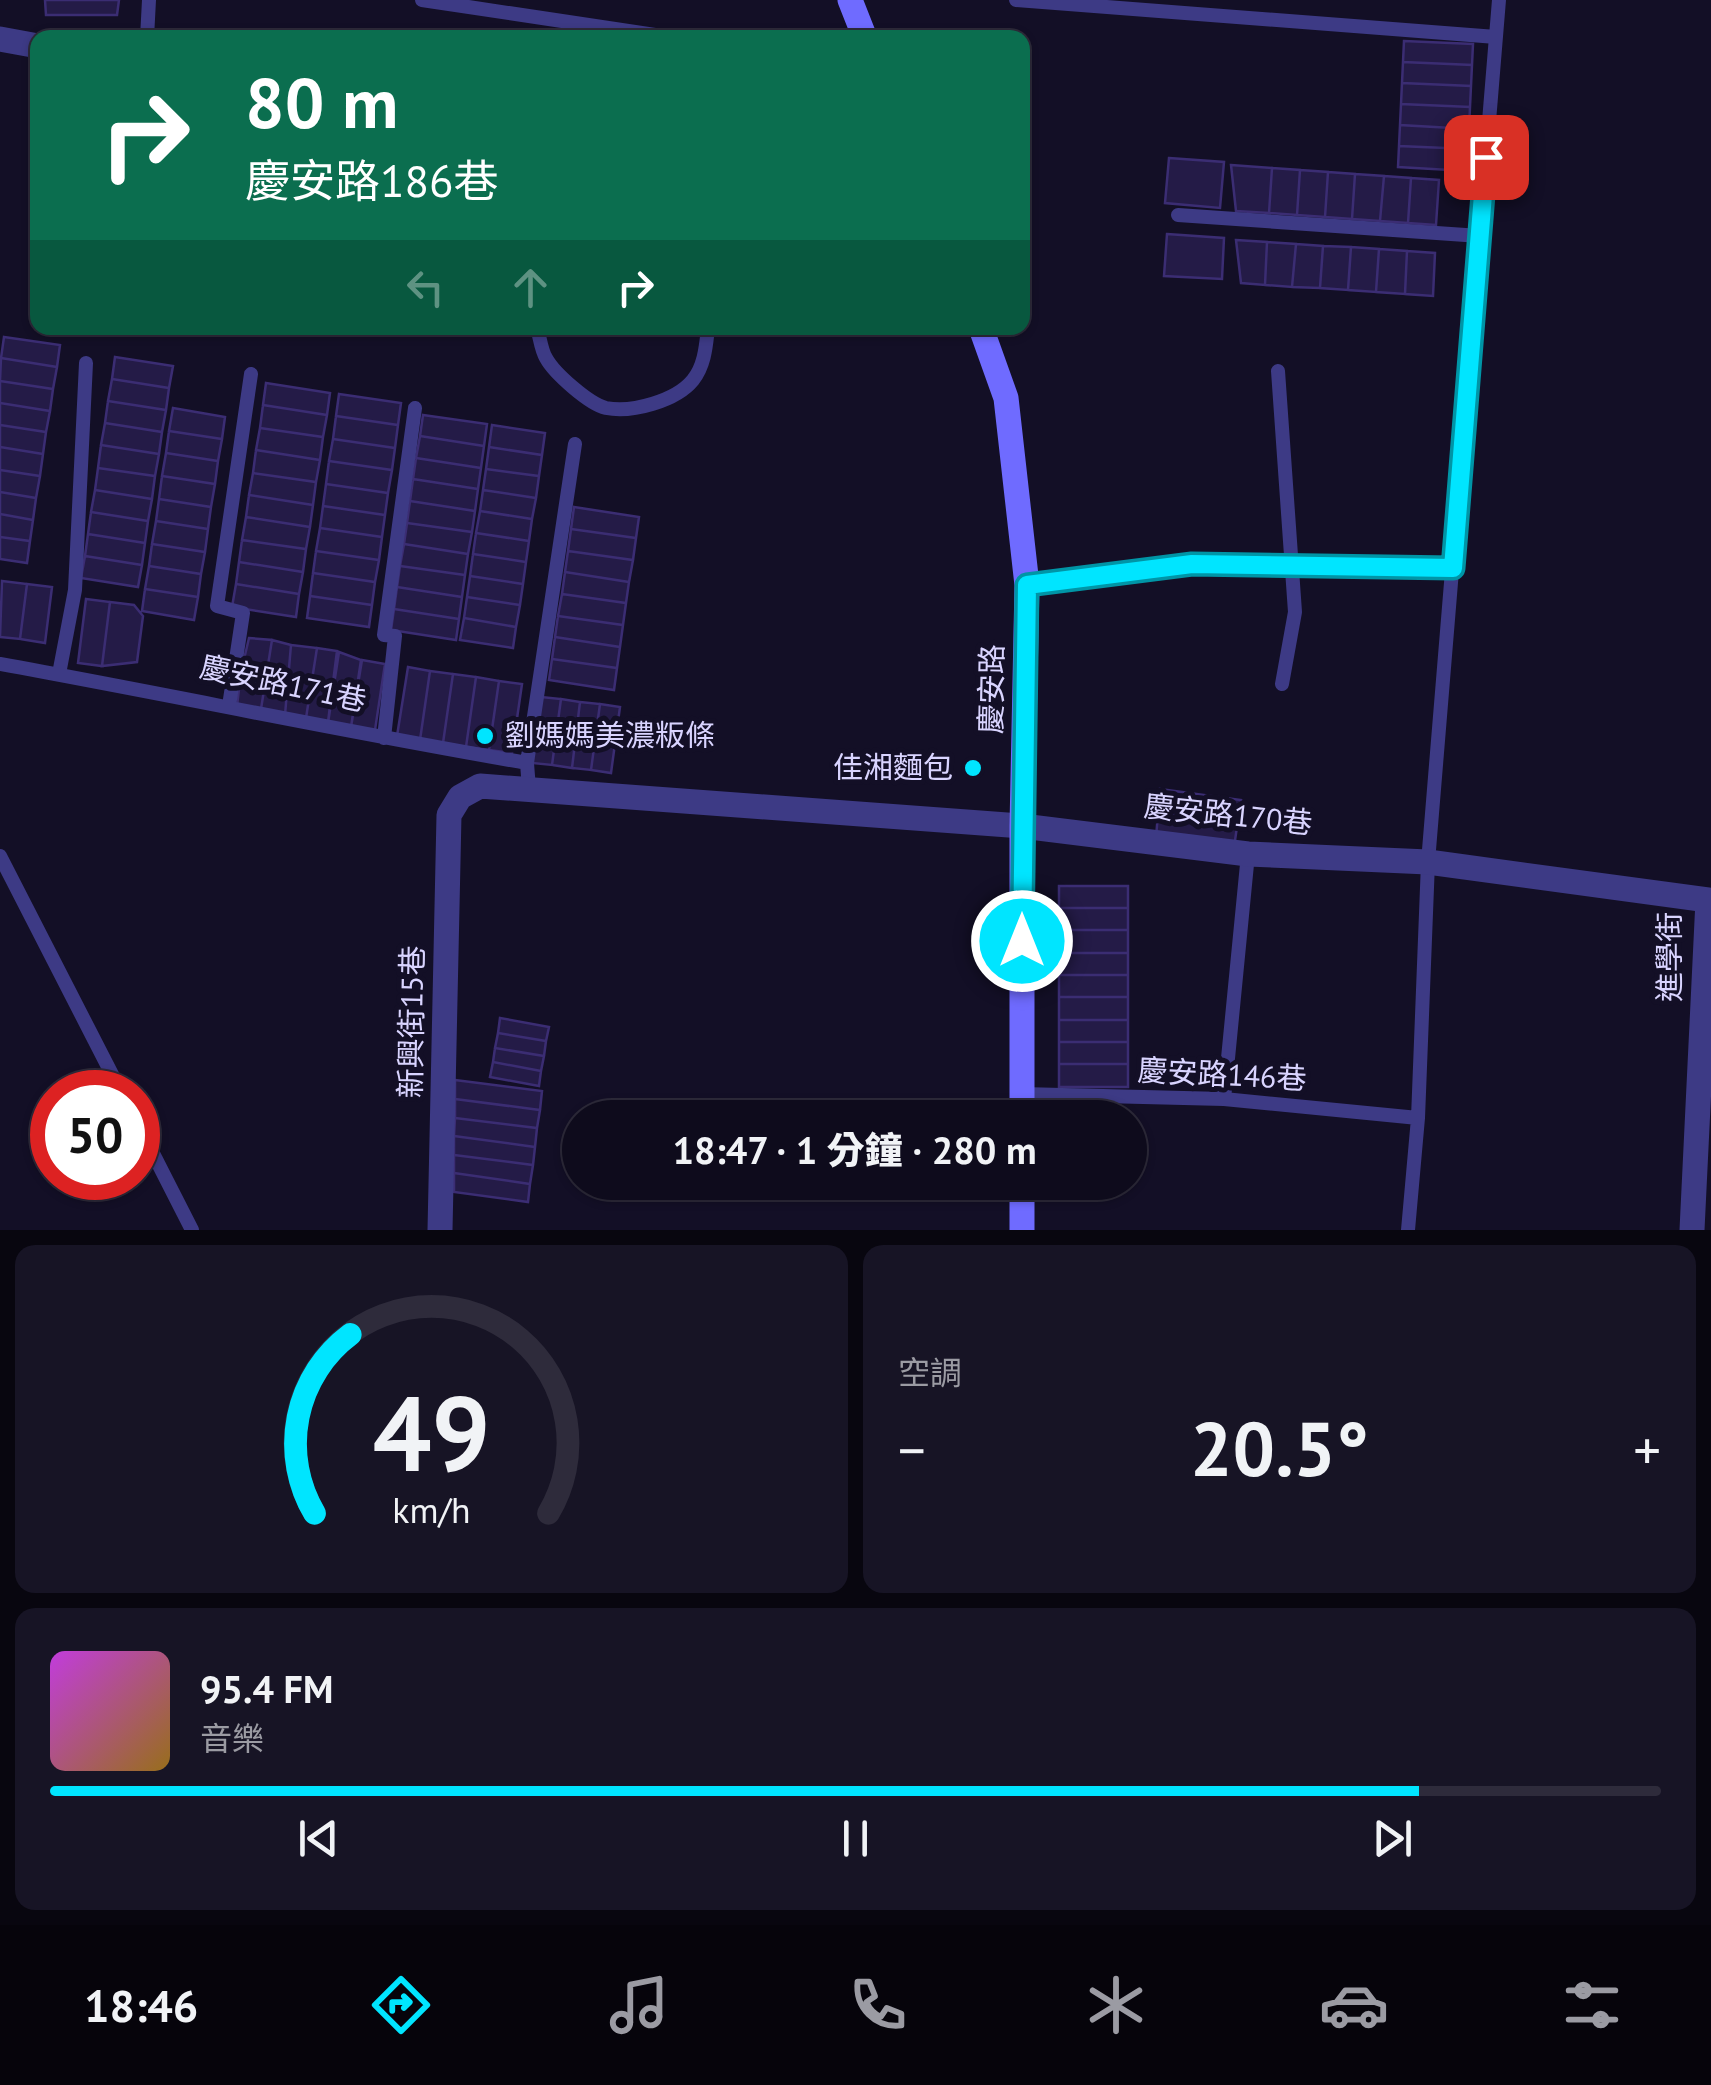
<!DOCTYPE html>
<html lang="zh-TW">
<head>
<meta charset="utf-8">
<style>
	:root { --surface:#0e0b1c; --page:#171425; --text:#f1f3f6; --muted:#9b9ba3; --line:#2e2b3b; --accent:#00e5ff }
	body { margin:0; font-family:"PT Sans","Noto Sans TC",sans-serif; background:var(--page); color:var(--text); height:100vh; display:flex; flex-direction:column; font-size:38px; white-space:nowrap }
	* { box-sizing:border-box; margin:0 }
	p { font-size:32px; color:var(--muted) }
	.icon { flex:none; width:55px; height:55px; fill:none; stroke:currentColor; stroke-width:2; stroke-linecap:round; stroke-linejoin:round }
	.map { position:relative; height:1230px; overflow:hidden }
	.details { display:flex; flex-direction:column; gap:15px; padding:15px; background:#08060f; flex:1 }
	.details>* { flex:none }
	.guide { position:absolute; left:30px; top:30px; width:1000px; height:305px; border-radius:20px; box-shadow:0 2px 8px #0004,0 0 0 2px var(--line); background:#0b6e4f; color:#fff; overflow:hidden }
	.speed { position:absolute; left:30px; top:1070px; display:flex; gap:20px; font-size:50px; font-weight:700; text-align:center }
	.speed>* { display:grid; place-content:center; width:130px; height:130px; border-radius:50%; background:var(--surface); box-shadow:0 2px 8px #0004,0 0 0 2px var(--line); line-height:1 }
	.speed .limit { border:15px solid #d22; background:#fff; color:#111 }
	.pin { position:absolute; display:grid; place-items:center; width:85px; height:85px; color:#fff; margin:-42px; border-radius:20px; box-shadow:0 5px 15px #0006 }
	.me { position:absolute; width:110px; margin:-55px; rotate:0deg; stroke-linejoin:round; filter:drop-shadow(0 0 8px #0008) }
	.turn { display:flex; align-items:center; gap:35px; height:210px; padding:0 50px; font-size:45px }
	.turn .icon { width:130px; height:130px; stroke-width:2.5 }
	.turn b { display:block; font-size:70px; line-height:85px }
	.lanes { display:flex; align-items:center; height:95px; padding:0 50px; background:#0003; justify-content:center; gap:50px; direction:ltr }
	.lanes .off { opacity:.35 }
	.big { font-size:75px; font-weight:800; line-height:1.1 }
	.details .tile { flex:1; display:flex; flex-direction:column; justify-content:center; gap:15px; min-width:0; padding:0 35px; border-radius:20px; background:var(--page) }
	.details .dial { align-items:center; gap:0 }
	.dial svg { height:260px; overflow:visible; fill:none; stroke:var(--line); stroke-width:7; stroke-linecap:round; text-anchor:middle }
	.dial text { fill:var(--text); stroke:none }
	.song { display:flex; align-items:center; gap:30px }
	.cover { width:120px; height:120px; border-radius:15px; background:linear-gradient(135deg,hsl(290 70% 55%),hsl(40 70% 35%)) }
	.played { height:10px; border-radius:5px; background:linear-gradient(90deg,var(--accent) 85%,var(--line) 85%) }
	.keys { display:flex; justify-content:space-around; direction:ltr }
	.heat { display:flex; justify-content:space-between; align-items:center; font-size:55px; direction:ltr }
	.details .tiles { flex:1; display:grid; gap:15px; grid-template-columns:1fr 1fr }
	.tile:last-child { grid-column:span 2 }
	.trip { position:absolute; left:562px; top:1100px; width:585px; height:100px; border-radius:50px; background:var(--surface); box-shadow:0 2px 8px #0004,0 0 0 2px var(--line); font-weight:800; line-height:100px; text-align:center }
	.tab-bar { display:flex; height:160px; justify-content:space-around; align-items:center; background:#06040b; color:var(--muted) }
	.tab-bar .icon { width:70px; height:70px }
	.tab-bar .active { color:var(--accent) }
	.tab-bar b { font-size:45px; color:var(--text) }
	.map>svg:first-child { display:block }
</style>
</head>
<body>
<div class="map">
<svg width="1711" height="1230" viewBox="0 0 1711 1230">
	<rect width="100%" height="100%" fill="#130f26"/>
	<path fill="#241b47" stroke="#3b2d73" stroke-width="2.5" d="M45,0H119L117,15H46Z
		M1404,41L1473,44L1472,65L1403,62Z
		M1403,62L1472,65L1471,86L1402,83Z
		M1402,83L1471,86L1470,107L1401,104Z
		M1401,104L1470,107L1469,129L1400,125Z
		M1400,125L1469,129L1468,149L1399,146Z
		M1399,146L1468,149L1467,171L1398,167Z
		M1169,158L1224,162L1220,208L1165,203Z
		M1231,165L1272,168L1269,213L1236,211Z
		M1272,168L1300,170L1297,215L1269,213Z
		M1300,170L1328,172L1325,217L1297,215Z
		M1328,172L1355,174L1352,219L1325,217Z
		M1355,174L1384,176L1380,221L1352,219Z
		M1384,176L1411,178L1408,223L1380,221Z
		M1411,178L1439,180L1436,225L1408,223Z
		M1167,234L1224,238L1222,279L1164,276Z
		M1236,240L1267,242L1265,285L1241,283Z
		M1267,242L1296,244L1292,287L1265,285Z
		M1296,244L1323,246L1320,288L1292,287Z
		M1323,246L1351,247L1348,290L1320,288Z
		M1351,247L1379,249L1376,292L1348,290Z
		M1379,249L1407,251L1405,294L1376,292Z
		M1407,251L1435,253L1433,296L1405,294Z
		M4,337L60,345L57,367L1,358Z
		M115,357L173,366L169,388L112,379Z
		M1,358L57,367L53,389L0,381Z
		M112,379L169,388L166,410L108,401Z
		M0,381L53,389L50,411L0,403Z
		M266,383L330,393L327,415L263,405Z
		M339,394L401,403L398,425L336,416Z
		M108,401L166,410L162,432L105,423Z
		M0,403L50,411L46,432L0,425Z
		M263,405L327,415L323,437L260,428Z
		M173,408L225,417L222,439L169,431Z
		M423,415L487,424L484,446L420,436Z
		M336,416L398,425L395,448L333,439Z
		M105,423L162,432L159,454L101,445Z
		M0,425L46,432L43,454L0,447Z
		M492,425L545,433L542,455L489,447Z
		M260,428L323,437L320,460L256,450Z
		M169,431L222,439L218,461L166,453Z
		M420,436L484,446L481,468L416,458Z
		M333,439L395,448L392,470L329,461Z
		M101,445L159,454L155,476L98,468Z
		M0,447L43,454L40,476L0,470Z
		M489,447L542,455L539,476L486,469Z
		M256,450L320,460L316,482L253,473Z
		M166,453L218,461L215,484L162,476Z
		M416,458L481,468L478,489L413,479Z
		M329,461L392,470L388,493L326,484Z
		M98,468L155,476L152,499L95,490Z
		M486,469L539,476L536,498L483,490Z
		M0,470L40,476L36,498L0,492Z
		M253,473L316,482L313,505L249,495Z
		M162,476L215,484L211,507L159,499Z
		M413,479L478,489L475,511L410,501Z
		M326,484L388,493L385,515L323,506Z
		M95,490L152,499L148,521L91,512Z
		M483,490L536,498L532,519L480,511Z
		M0,492L36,498L33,520L0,514Z
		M249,495L313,505L310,527L246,517Z
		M159,499L211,507L208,529L156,521Z
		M410,501L475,511L472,532L407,523Z
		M323,506L385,515L382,537L320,528Z
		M574,507L639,517L636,538L571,529Z
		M480,511L532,519L529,541L476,533Z
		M91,512L148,521L145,543L88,534Z
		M0,514L33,520L30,541L0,537Z
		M246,517L310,527L306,549L242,540Z
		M156,521L208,529L205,552L152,544Z
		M407,523L472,532L468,554L404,544Z
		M320,528L382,537L379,560L316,551Z
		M571,529L636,538L633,560L568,551Z
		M476,533L529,541L526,562L473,554Z
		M88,534L145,543L142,565L85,556Z
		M0,537L30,541L27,563L0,559Z
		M242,540L306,549L303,572L239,562Z
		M152,544L205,552L201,574L149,566Z
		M404,544L468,554L465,575L400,566Z
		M316,551L379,560L375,582L313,573Z
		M568,551L633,560L629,582L565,572Z
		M473,554L526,562L523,584L470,576Z
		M85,556L142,565L138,587L81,578Z
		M239,562L303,572L299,594L236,584Z
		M149,566L201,574L198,597L145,589Z
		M400,566L465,575L462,597L397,587Z
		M565,572L629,582L626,603L562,594Z
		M313,573L375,582L372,605L310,596Z
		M470,576L523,584L520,605L467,597Z
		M2,581L27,584L20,639L0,637Z
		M27,584L52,587L45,643L20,639Z
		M236,584L299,594L296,617L232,607Z
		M397,587L462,597L459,619L394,609Z
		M145,589L198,597L194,620L142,611Z
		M562,594L626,603L623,625L558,616Z
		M310,596L372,605L369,627L307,618Z
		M467,597L520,605L516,627L464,618Z
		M86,599L110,602L102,666L78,663Z
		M110,602L134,605L143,616L137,662L102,666Z
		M394,609L459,619L456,640L391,630Z
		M558,616L623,625L620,647L555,637Z
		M464,618L516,627L513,648L460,640Z
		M555,637L620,647L617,668L552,659Z
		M249,638L272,640L261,709L237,706L241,672Z
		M272,640L291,645L285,715L261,709Z
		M291,645L317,648L306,718L285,715Z
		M317,648L337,651L328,722L306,718Z
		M339,652L361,660L351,727L328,723Z
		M552,659L617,668L614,690L549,680Z
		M362,660L385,664L375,730L351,727Z
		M408,667L430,671L420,740L397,736Z
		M430,671L453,674L443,743L420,740Z
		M453,674L476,677L466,747L443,743Z
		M476,677L499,681L489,750L466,747Z
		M499,681L522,684L512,753L489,750Z
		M541,697L561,699L552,765L532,763Z
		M561,699L580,702L572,768L552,765Z
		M580,702L600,704L591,770L572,768Z
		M600,704L620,707L611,773L591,770Z
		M1160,789L1241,800L1234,847L1156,838Z
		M1059,886H1128V908H1059Z
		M1059,908H1128V930H1059Z
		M1059,930H1128V953H1059Z
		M1059,953H1128V975H1059Z
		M1059,975H1128V997H1059Z
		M1059,997H1128V1020H1059Z
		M500,1018L549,1027L546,1041L498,1033Z
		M1059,1020H1128V1042H1059Z
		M498,1033L546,1041L544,1056L495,1048Z
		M1059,1042H1128V1064H1059Z
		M495,1048L544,1056L541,1071L493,1062Z
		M493,1062L541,1071L539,1086L490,1077Z
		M1059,1064H1128V1087H1059Z
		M455,1080L542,1091L540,1110L455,1099Z
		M455,1099L540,1110L537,1128L455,1118Z
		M455,1118L537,1128L535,1147L454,1136Z
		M454,1136L535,1147L533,1165L454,1155Z
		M454,1155L533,1165L530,1184L454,1173Z
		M454,1173L530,1184L528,1202L454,1192Z"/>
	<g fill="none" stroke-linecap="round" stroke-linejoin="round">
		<path stroke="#3d3a85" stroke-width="14" d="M422,0L675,38
			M1016,0L1496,37
			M147,38L149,0
			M1178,215L1480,236
			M537,328C540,337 541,350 546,358C554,373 589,404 606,408C632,413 676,401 693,380C705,365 706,345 708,328
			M1278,371L1295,612L1282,684
			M1027,585L1192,564L1453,568
			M0,664C176,696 351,733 527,763L529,789
			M59,674L75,590L86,363
			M229,706L243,613L217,606L251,374
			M384,738L395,636L384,635L415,408
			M527,763L575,444
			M0,856L121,1092
			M1022,1094L1224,1099L1418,1118
			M1224,1099L1248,854
			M138,1124L192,1230
			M1408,1230L1418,1118L1428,862L1499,0"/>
		<path stroke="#3d3a85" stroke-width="25" d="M0,39L38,46
			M440,1230L449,815L460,797L480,786L1022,826L1248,854L1428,862L1708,900L1692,1230"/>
		<path stroke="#6f6bff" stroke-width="25" d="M850,0L865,38
			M981,328L1006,398L1027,585L1022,826V1118
			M1022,1182V1230"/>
	</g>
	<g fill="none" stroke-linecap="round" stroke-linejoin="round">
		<defs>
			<path id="route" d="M1022,941L1027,585L1192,564L1453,568L1486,157"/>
		</defs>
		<use href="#route" stroke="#0095a6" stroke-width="25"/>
		<use href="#route" stroke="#00e5ff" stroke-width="18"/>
	</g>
	<g fill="#00e5ff" stroke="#130f26" stroke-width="4">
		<circle cx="485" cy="736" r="10"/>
		<circle cx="973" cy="768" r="10"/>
	</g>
	<g text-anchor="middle" stroke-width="10" stroke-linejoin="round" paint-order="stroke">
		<g font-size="30" fill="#d9d4ff" stroke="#130f26">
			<text transform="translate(283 684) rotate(12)" y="10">慶安路171巷</text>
			<text transform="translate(992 689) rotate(-89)" y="10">慶安路</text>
			<text transform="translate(1228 815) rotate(6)" y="10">慶安路170巷</text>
			<text transform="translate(1670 957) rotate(-90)" y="10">進學街</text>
			<text transform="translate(412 1022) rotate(-89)" y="10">新興街15巷</text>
			<text transform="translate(1222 1075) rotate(3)" y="10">慶安路146巷</text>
		</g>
		<g font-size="30" fill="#d9d4ff" stroke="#130f26" text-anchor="start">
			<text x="505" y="746">劉媽媽美濃粄條</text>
			<text x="953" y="778" text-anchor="end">佳湘麵包</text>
		</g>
	</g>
</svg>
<div class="speed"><div class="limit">50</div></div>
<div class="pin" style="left:1486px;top:157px;background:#d93025"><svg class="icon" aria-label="arrive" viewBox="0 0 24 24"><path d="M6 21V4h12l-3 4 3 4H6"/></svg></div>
<svg class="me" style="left:1022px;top:941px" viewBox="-20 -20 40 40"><circle r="17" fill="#00e5ff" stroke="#fff" stroke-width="3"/><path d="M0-11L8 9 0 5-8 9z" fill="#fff"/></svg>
<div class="trip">18:47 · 1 分鐘 · 280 m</div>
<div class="guide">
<div class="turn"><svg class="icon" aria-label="right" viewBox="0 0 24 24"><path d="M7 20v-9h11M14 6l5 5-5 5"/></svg><div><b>80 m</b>慶安路186巷</div></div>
<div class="lanes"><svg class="icon off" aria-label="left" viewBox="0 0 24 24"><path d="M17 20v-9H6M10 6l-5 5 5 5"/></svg><svg class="icon off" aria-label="ahead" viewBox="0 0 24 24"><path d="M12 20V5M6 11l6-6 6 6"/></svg><svg class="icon" aria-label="right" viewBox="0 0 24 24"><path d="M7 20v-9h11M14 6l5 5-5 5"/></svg></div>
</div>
</div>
<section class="details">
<div class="tiles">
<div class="tile dial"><svg viewBox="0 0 100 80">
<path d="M14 69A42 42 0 1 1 86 69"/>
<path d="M14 69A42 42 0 0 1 25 14" stroke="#00e5ff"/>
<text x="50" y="56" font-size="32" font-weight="700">49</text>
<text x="50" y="72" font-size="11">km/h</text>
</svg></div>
<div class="tile"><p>空調</p>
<div class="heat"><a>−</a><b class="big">20.5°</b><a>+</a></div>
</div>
<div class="tile">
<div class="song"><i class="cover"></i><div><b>95.4 FM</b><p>音樂</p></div></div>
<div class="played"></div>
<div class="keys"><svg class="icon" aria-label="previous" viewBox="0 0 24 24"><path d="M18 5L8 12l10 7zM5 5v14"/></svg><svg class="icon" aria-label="pause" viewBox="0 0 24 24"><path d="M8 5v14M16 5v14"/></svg><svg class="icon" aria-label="next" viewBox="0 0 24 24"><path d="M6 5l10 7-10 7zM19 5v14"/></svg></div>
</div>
</div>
</section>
<nav class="tab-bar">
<b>18:46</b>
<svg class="icon active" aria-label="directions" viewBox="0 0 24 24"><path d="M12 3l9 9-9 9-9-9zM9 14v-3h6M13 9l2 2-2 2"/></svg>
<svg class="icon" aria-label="music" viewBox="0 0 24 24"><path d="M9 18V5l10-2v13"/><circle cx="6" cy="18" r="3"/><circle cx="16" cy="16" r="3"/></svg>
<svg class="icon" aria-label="phone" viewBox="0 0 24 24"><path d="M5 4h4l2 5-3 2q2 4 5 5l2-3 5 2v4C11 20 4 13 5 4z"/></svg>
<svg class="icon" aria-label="climate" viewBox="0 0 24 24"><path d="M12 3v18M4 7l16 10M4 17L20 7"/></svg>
<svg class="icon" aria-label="car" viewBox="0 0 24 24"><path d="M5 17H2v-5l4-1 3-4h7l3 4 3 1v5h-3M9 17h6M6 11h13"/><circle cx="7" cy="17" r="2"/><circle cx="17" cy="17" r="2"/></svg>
<svg class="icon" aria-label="filters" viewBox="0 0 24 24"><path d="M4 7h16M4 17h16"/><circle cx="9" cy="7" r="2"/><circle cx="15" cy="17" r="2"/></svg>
</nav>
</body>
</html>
